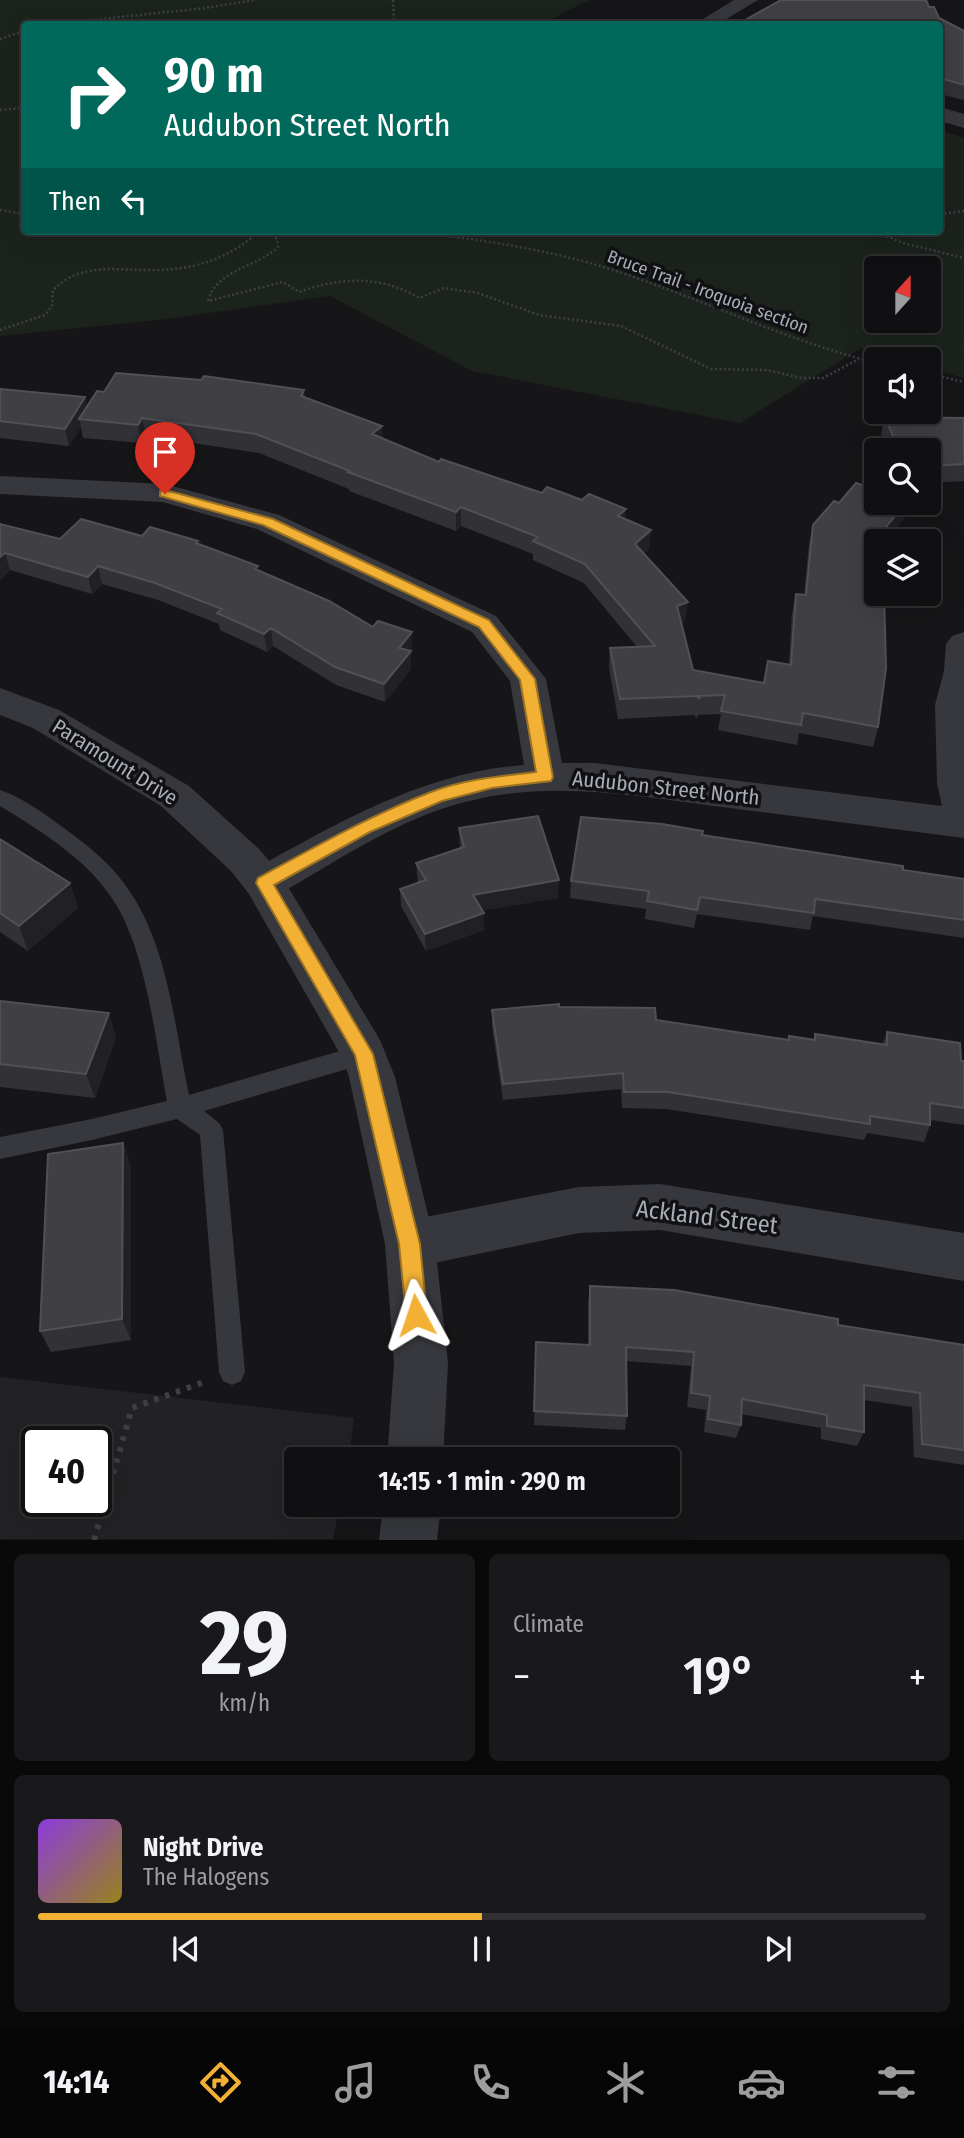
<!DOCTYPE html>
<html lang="en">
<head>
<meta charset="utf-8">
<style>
	:root { --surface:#101012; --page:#19191b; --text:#f1f3f6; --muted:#9c9d9f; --line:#303032; --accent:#f2b134 }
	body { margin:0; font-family:"Fira Sans Condensed",sans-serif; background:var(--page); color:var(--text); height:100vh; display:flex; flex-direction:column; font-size:26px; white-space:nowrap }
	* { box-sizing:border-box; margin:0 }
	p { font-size:23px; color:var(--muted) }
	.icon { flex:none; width:38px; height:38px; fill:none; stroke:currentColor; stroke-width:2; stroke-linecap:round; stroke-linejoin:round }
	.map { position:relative; height:1540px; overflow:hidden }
	.panel { display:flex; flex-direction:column; gap:14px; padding:14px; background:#09090a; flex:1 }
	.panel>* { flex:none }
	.top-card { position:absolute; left:21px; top:21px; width:922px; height:214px; border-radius:7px; box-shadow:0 7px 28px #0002,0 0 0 2px var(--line); background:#00695c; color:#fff; overflow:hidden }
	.needle { width:46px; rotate:21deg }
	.buttons { position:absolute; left:864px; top:256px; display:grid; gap:14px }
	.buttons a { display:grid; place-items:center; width:77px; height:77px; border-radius:7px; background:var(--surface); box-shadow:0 7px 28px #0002,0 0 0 2px var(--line); font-size:35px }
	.speed { position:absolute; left:21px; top:1426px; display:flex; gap:14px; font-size:35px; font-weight:700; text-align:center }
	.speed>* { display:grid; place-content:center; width:91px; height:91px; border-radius:50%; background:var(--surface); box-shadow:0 7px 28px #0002,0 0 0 2px var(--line); line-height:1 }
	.speed .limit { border:4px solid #111; border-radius:10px; background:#fff; color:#111 }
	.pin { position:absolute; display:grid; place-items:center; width:60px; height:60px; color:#fff; margin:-72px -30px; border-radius:50% 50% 50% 0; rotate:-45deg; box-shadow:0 0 7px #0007 }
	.pin .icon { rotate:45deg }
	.me { position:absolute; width:77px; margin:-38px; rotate:355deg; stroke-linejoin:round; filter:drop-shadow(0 0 5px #0008) }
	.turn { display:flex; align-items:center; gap:24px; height:147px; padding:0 28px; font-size:32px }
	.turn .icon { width:91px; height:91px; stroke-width:2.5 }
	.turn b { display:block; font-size:49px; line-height:60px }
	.then { display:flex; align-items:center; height:66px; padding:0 28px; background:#0003; gap:14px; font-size:26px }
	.big { font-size:52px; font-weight:600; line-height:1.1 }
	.panel .widget { flex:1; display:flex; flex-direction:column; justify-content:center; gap:10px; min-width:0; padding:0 24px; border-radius:10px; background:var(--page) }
	.panel .dial { align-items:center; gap:0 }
	.dial b { font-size:91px; line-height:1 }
	.song { display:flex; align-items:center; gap:21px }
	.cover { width:84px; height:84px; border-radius:10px; background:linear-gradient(135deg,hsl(270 70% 55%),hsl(50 70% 35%)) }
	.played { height:7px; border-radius:4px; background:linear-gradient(90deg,var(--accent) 50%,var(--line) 50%) }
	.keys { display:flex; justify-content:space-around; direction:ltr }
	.heat { display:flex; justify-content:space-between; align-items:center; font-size:38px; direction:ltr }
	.panel .tiles { flex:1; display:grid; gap:14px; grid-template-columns:1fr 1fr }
	.widget:last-child { grid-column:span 2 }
	.trip { position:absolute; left:284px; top:1447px; width:396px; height:70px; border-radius:7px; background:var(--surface); box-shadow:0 7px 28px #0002,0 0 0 2px var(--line); font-weight:600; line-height:70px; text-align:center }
	.tab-bar { display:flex; height:112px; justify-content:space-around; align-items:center; background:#060607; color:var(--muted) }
	.tab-bar .icon { width:49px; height:49px }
	.tab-bar .on { color:var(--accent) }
	.tab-bar b { font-size:32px; color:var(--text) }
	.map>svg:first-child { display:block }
</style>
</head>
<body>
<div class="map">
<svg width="964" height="1540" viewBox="0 0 964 1540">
	<rect width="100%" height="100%" fill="#161618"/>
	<path fill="#222225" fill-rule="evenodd" d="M0,1377L354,1418L349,1459L296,1460V1505H340L333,1539H0ZM37,1442H96V1502H37Z"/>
	<path fill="#1c231d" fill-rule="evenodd" d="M0,0H590L541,24H24V231H940V130L964,138V378L929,368V359H897L861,348L740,423L472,371L330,296L158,320L0,336ZM877,268H929V320H877Z"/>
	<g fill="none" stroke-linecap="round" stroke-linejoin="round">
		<path stroke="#3d3f44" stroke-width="2.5" stroke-dasharray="2 2.5" stroke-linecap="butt" d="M393,0L394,21L399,24
			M55,24L205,8L255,0
			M0,39L24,31
			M0,110L24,108
			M0,210L24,214
			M940,214L964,211
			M269,231L277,239L278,247C256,268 217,269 208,301L283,282L299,292C340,277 381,275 419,298L444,288L478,293L539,315L621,326L711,369L767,370L801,378H823L859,359
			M404,231C477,239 550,249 619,272C706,301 788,341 877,363
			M874,231L903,243L964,258
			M0,330L45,315L52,306L53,290C82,261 118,271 155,270C194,270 231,258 259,231
			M929,374L964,382"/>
		<path stroke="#3d3f44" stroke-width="6" stroke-dasharray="4.5 7" stroke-linecap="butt" d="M94,1540L132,1408L207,1381"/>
		<path fill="#37383d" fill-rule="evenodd" d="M0,790C22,797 45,814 64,828C85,844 107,860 123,882C168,940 174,1025 189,1095L364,1044L372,1047L375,1054L372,1061L364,1064L204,1111L219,1123L223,1130L245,1372L241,1381L232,1385L223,1381L219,1372L200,1135L177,1119L92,1140L0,1159V1137L92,1119L167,1101C155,1039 146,944 109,894C82,856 39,830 0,806Z"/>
		<path fill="#37383d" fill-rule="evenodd" d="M734,0H758L718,24H695Z
			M940,107L964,114V128L940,121Z
			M0,476L165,484L279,515L496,616L546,679L562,763H595L942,806L937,783L935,705L944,671L946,644L952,636L964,632V838C883,828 802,817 722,807C638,796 552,780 469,801C401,817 339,860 279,894L264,899L249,894L243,883L249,872C336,824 423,772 524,765L510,681L472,632L257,529L163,502L0,494Z
			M660,1184L964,1233V1281L660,1230L579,1233L410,1268L392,1261L385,1244L392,1227L410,1220L579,1187Z"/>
		<path fill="#37383d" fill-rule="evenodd" d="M0,688L59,710L189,786L259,849L279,872L380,1040L395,1077L435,1244L448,1363L443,1460H387L394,1363L385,1244L349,1077L343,1059L249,894L231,871L161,806L33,728L0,715Z
			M383,1505H441L437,1540H379Z"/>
	</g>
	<path fill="#323236" d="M929,7L939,18L964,31V100L940,94V24H738Z
		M0,389L85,397L87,406L104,392L304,390L305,398L382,438L439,462L625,519L651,530L649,549L643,554L685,622L681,623L693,670L764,683L789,665L792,613L796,594L804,595L809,544L813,525L839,503L907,502L903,520L877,541L878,727L873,747L799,733L797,745L718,730L721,714L698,715L697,719L694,715L618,719L609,668L610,648L637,647L584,583L533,560V554L461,526L456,531L349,491V489L259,453L146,436L142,443L83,438L81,427L69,446L0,438Z
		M885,417L964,418V481L929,483V450H887L881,434Z
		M0,524L60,539L142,536L198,541L199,544L259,571L373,627L412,632V650L411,652V669L385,702L336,685L273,646L267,652L220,630L219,624L158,600L102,584L92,594L10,570L0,580Z
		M459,828L558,898L483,910L484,930L426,951L401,906L400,889L418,883L416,863L460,848Z
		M702,835L903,870L964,879V938L813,916L810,930L697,914L694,928L645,919L646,909L570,898L571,881Z
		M0,839L70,883L78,908L28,951L0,932Z
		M0,1001L116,1037L95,1098L0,1087Z
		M559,1007L656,1020L788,1040L789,1036L813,1040L815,1034L882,1045L887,1032L964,1061V1125L930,1120V1125L924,1142L867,1133L864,1140L666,1109L622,1108L621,1089L503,1100L492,1027V1010Z
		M123,1143L131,1166V1340L51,1352L40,1331Z
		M590,1286L964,1345V1465L914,1457L912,1407L864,1400V1432L857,1446L821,1439V1428L741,1414V1425L736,1438L704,1432L706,1410L687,1407L691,1366L626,1361L627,1416L625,1430L534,1425L536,1342L588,1345V1301Z"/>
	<path fill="#212124" d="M85,397L89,414L79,419L81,427L69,446L65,429Z
		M142,418L146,436L142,443L138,425Z
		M382,426L383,445L372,434Z
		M906,502H907L903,520L886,541L887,526Z
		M461,507V526L456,531V512Z
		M626,509L624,528L618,516Z
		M651,530L649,549L633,563L635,544Z
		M5,553L10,570L0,580V557Z
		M98,566L102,584L92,594L88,577Z
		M688,602L685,622L674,625L677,606Z
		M271,628L273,646L267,652L264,634Z
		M412,632V650L411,652V669L385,702L384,684L399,648Z
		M559,880L558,898L474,912L473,895Z
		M70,883L78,908L28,951L19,926Z
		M484,913V930L426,951L425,934Z
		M109,1013L116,1037L95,1098L86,1074Z
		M123,1143L131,1166V1340L122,1319Z"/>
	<path fill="#3f3f44" stroke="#4f5156" stroke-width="2" d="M781,0H926L929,7H934L939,18L964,31V85L940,78V24H738Z
		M116,373L201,380L204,376L304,390L301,396L382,426L372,434L439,462L441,459L542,493L547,487L582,500L589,494L626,509L618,516L651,530L635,544L688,602L677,606L693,670L764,683L768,661L791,665L796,594L806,595L813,525L834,501L839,503L856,483L877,490V502H906L887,526V541H877V593H884L886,668L878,727L803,713L801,725L721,711L725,695L699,696L700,699L697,696L620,699L610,648L655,646L585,564L533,541L538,537L461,507L456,512L348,472L350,471L256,434L142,418L138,425L79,419L97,391L104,392Z
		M0,389L85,397L65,429L0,421Z
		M885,417L964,418V464L929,466V450H899Z
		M81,519L142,536L150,527L198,541L196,543L258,566L255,569L329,601L373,627L378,621L412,632L399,648L411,651L384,684L335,667L271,628L264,634L217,613L222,609L155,583L98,566L88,577L5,553L0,557V524L60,539Z
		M538,816L559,880L473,895L484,913L425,934L400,889L426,880L416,863L464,847L459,828Z
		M581,817L662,824L703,831L702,835L903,866V870L964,879V920L815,899L814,913L700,897L697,910L647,901L649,891L571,881Z
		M0,839L70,883L19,926L0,913Z
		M0,1001L109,1013L86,1074L0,1064Z
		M559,1004V1007L655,1008L656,1020L789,1040V1036L815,1040V1034L887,1045V1032L960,1043L961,1061H964V1108L930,1103V1125L870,1116V1124L668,1092H624L623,1073L503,1084L492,1010Z
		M123,1143L122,1319L40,1331L48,1154Z
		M590,1286L674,1290L838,1319V1325L964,1345V1450L922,1444L920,1393L864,1385V1432L827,1426V1415L742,1399L741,1425L708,1419L710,1396L691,1393L694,1352L626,1347L627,1416L534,1411L536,1342L590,1345Z"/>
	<path fill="#f2b134" stroke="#9d7322" stroke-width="2" d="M165,490L273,519L489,620L535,679L553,777L551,781L492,788L442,801L370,832L274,885L373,1054L420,1244L427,1315L424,1323L416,1326L409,1323L406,1315L399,1244L355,1055L256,883L258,878C315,847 371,815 431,792C465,779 501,776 536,772L520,680L479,627L263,525L160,496V491Z"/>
	<g text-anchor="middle" stroke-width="7" stroke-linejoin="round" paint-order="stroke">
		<g font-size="18" fill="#a8adb8" stroke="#111113">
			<text transform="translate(708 292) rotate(20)" y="6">Bruce Trail - Iroquoia section</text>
		</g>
		<g font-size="21" fill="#a8adb8" stroke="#111113">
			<text transform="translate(115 762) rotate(32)" y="7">Paramount Drive</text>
			<text transform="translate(666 788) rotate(6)" y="7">Audubon Street North</text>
		</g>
		<g font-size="24" fill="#a8adb8" stroke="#111113">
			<text transform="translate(707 1217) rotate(7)" y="8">Ackland Street</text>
		</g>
	</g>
</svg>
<div class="buttons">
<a><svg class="needle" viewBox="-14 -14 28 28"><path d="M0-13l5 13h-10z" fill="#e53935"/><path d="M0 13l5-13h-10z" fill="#9c9d9f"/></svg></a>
<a><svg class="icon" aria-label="sound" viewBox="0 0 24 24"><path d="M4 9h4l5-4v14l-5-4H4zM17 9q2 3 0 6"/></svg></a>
<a><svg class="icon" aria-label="search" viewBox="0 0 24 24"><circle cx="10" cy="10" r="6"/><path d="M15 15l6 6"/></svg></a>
<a><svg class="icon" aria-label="layers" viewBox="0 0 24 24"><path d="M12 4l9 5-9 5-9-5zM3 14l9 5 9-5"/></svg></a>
</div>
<div class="speed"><div class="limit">40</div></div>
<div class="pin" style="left:165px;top:494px;background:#d93025"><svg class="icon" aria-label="arrive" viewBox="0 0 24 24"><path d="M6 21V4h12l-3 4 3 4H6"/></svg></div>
<svg class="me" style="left:416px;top:1315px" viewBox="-20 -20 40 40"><path d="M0-17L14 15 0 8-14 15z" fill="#f2b134" stroke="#fff" stroke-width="4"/></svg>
<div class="trip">14:15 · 1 min · 290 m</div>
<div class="top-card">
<div class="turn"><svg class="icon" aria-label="right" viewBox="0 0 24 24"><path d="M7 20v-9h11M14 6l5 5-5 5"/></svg><div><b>90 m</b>Audubon Street North</div></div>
<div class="then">Then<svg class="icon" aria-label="left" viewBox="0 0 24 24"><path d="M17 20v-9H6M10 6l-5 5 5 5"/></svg></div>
</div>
</div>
<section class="panel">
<div class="tiles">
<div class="widget dial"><b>29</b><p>km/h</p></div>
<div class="widget"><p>Climate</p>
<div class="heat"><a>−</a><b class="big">19°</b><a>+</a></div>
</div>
<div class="widget">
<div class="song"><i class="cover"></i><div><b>Night Drive</b><p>The Halogens</p></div></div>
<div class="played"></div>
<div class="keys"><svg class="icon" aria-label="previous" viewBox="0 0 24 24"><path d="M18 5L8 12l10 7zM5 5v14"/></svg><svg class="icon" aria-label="pause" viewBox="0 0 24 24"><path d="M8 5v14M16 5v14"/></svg><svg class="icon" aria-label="next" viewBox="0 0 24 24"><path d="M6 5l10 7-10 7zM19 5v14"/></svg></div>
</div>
</div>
</section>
<nav class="tab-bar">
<b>14:14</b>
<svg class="icon on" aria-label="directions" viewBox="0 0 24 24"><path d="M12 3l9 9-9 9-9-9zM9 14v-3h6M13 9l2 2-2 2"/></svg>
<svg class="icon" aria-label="music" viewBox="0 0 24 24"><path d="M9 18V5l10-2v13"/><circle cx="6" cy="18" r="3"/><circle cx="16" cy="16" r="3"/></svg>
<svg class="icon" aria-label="phone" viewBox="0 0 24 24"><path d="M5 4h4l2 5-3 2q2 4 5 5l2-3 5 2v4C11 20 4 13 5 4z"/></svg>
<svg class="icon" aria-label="climate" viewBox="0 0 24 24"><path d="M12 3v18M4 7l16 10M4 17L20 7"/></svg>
<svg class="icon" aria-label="car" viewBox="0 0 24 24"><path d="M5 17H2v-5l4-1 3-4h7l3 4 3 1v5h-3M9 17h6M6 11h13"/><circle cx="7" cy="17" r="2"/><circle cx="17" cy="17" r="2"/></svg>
<svg class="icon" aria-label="filters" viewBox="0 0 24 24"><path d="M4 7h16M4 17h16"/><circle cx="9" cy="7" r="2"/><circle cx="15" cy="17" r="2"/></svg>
</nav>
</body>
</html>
